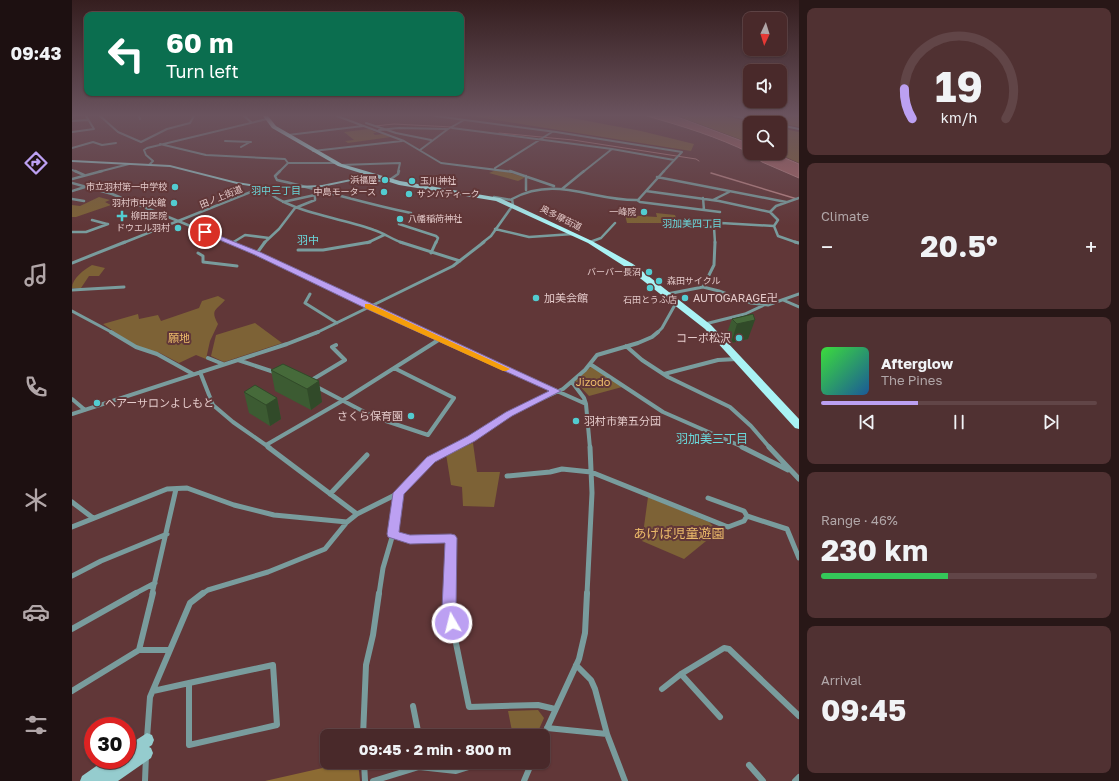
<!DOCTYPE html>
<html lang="en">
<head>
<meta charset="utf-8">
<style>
	:root { --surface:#49292a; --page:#503132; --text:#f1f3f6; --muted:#b1a6a8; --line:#614547; --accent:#bca0f2 }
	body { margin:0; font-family:"Golos Text","Noto Sans JP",sans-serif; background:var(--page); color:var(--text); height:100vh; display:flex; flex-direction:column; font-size:15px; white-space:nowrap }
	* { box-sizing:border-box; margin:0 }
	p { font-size:13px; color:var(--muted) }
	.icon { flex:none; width:22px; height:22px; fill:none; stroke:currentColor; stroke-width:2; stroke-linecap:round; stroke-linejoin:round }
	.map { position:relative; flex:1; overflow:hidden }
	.side { display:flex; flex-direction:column; gap:8px; padding:8px; background:#281717; width:320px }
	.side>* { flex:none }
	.guide { position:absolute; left:12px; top:12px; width:380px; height:84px; border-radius:8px; box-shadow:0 1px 3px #0004,0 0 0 1px var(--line); background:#0b6e4f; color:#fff; overflow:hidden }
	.needle { width:26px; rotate:184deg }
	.tools { position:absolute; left:671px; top:12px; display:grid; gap:8px }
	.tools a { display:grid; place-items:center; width:44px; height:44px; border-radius:8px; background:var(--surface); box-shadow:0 1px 3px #0004,0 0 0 1px var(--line); font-size:20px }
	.speed { position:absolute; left:12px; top:717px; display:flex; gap:8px; font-size:20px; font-weight:700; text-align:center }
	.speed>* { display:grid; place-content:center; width:52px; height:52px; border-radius:50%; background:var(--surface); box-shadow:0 1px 3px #0004,0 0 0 1px var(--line); line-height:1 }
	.speed .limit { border:6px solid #d22; background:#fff; color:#111 }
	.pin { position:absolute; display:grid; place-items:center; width:34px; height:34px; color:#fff; margin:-17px; border:2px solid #fff; border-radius:50%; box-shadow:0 1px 4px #0007 }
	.me { position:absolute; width:44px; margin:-22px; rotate:352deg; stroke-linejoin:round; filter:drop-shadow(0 0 3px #0008) }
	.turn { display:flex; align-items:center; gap:14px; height:84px; padding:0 16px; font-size:18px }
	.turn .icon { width:52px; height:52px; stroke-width:2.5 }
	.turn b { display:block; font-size:28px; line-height:34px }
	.big { font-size:30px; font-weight:700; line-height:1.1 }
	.side .tile { flex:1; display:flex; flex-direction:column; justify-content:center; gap:6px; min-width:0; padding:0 14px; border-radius:8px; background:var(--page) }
	.side .dial { align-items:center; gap:0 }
	.dial svg { height:104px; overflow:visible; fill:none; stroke:var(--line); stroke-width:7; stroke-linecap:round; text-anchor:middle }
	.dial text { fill:var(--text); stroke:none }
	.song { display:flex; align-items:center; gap:12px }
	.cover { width:48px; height:48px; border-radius:6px; background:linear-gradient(135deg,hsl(120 70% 55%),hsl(210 70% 35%)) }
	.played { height:4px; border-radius:2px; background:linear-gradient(90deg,var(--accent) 35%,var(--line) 35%) }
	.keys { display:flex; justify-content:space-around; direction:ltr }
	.heat { display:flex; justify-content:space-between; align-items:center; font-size:22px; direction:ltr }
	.charge { height:6px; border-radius:3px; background:linear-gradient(90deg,#34c759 46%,var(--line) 0) }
	.trip { position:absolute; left:248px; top:729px; width:230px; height:40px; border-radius:8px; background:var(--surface); box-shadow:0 1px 3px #0004,0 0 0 1px var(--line); font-weight:700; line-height:40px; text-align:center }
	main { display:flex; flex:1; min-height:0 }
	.tab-bar { display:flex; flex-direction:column; width:72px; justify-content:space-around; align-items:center; background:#1d1011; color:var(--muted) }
	.tab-bar .icon { width:28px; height:28px }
	.tab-bar .selected { color:var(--accent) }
	.tab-bar b { font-size:18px; color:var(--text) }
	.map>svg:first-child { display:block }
</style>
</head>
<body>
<main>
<nav class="tab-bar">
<b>09:43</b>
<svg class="icon selected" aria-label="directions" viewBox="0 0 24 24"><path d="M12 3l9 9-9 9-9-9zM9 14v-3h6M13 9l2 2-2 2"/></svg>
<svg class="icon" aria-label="music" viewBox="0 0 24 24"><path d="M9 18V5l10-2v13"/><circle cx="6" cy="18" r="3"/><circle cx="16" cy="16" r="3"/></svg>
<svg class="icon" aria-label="phone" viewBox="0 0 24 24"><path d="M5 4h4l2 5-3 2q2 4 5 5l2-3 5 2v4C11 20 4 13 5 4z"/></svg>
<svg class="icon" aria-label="climate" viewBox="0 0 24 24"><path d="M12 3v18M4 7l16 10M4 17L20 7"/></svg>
<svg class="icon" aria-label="car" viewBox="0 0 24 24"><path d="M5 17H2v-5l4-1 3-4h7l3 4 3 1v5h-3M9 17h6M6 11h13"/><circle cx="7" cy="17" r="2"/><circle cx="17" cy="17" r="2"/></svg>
<svg class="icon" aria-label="filters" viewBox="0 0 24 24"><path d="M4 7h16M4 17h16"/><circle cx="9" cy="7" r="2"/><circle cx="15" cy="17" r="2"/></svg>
</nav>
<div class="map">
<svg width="727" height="781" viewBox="0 0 727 781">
	<rect width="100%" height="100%" fill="#613738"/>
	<path fill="#7d6236" d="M399,116H489L569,131L622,144L619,151Z
		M606,116H651L686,123H678V143Z
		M675,116H727V127Z
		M708,128L727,132V163L705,153H708Z
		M297,129L305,133H301L303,135L311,134L319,137L276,143L273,141L282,140L272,132Z
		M426,169L452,177V178L446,181L417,173Z
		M27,197L38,200L33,202L39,205L4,217H0V205L8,206Z
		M584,213L603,215L606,223H555L553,215L585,217Z
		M20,265L33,268L27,276H17L9,288H0C0,278 12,270 20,265Z
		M146,296L153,300C144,311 138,309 146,324L138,341L134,359L124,355L107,363L88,353L65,347L31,324L66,314L67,319L86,315L89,321L127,308L130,301Z
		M183,323L210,343L152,362L139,356L144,335Z
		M520,366L550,387L517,396L503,381Z
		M401,443L405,472H428L422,507L391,506L390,487L379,485L374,454Z
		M576,497L637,522L644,529L639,537L612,559L570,541Z
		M466,710L472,718L464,736H441L436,711Z"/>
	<path fill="#8c6b33" d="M277,762H286L288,781H193Z"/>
	<path fill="#a76668" stroke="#b98485" d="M575,116H602L611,119L678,144V153C646,137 610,126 575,116Z
		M678,153H701L727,164V178L690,162Z"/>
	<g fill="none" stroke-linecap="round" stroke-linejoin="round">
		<path stroke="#b98485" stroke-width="1" d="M303,126L322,124L380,127
			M427,133L501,140L624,159L627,161"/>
		<path stroke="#b98485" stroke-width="1.5" d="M639,173L725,199"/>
		<path stroke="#799c9d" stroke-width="2" d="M0,116V118
			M28,116L46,132L69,142L95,129L118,123L122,116
			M67,116L68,119
			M172,116L179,122
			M265,116L332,141L369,163L441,172
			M363,116L484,132L610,152L591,172
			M662,116L699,123
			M0,121L16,120
			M294,123L324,133L359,140
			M708,125L727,129
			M380,128L540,149L602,160
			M307,130L326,128L376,129L392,120
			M0,132L22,129L14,116
			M216,135L291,126
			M153,141L179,142
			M88,144L134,155L213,159L216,163L207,172
			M169,147L178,142
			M0,148L21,142L30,145L44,143
			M348,150L376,129
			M241,151L330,141
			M216,163H263
			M77,165L81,161L74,155L72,150L75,148L195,119
			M268,165L328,163L326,172
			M423,168L480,132
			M0,170L5,172
			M26,172L57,164
			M511,172L540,149"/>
		<path stroke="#799c9d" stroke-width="2.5" d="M3,171L12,175
			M208,171L203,176L205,180C250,190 294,204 339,213
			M438,171L482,186
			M454,176V190
			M585,177L714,202
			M0,179L30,171
			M316,181L326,174L327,171
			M0,183L40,194L160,243
			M490,189L512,171
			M0,191L13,187
			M574,191L647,201L698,212L706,220L702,226
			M422,197L440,200
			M631,198L632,210
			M0,199L12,201
			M565,200L568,202L648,212
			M641,200L657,192
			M211,202L243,195L249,190
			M698,212L704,206L727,198
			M20,220L35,224
			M327,224L364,236L366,238L364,243
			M612,225L642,227L643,224L649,223L702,226
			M702,226L706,236L726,243
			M642,227L643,243
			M423,229L457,237L501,234
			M0,232H14L36,224
			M518,242L529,238L543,223
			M51,243L191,187C212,212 271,218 302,230C312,233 321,240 331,243
			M160,243L173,235L197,238
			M192,243L207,229L223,208L243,200V195
			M295,243L312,235
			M410,243L419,236L441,205L440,199C484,175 520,201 566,200L592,171"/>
		<path stroke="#799c9d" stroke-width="3" d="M158,242L356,333
			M328,242L388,261
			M723,242L727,243
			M160,243L162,242
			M226,250H251L298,242
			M126,253L131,256V262L165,266
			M185,253L193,242
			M359,253L364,242
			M0,263L53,242
			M631,287L642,265L643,242
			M0,290L52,287
			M238,294L233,303L265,323
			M595,294L631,287L647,291L679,303L696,305L727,294
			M711,300L727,307
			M0,311L41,333
			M633,324L673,314L692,305
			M244,333L381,266L412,242
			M585,333L590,328L604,303"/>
		<path stroke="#799c9d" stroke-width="4" d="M39,332L64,347L85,354L121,374
			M353,332L514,404
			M554,346L570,360L596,377L658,407L679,426L698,448
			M136,358L151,364
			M166,360L205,373
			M518,364L591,412L673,448
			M128,372L141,405L161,422L198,448
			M592,374L646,360L665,359
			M238,381L273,360L260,347L264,345
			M500,382L512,398L514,404L518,448
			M245,387L302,417L356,435L382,398L322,368
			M0,399L13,410
			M0,414L215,344L246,332
			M194,445L270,401L368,339
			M382,448L437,414L491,389L513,370L525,355L566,343L580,337L586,332"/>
		<path stroke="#799c9d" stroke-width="5" d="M196,447L285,514
			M670,447L716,470
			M697,447L727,479
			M435,476L478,472L490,469L519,472L656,527L672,521L675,516
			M258,494L295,455
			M636,498L672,511L675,516L715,529L727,558
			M0,502L21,518
			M0,527L95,489L115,488L162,505L202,515L275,522
			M321,534L338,540L379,538L377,594
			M0,576L29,561L95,534
			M62,594L83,583
			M80,594L104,489
			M130,594L136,590L196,572L253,549L275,522L285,514L327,493L359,460L384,447
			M307,594L311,568L321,534L327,493
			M515,594L520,493L518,447"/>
		<path stroke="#799c9d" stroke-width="6" d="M377,593V609L397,707L466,705L483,709
			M0,629L64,593
			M67,650L81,593
			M201,665L205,725L117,745V683Z
			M504,665L519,680L523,689L535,734L553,781
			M609,674L648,717
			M590,689L609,674L652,648L657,649L727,716
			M0,691L67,650H97
			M81,691L117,683
			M341,706L347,736
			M475,728L535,734
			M291,736L294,665L301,635L307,593
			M471,737L507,659L513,633L515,593
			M75,738L78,697L118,603L131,593
			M292,762L293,781
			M677,765L691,781
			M73,781L74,756
			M301,781L347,767L384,771L413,762
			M452,781L460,762
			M723,781L727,777"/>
		<path fill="#95ccce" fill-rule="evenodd" d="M0,160L98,165L165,182L198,187L250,185L279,179L316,180L318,181L316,182L279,181L250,187L198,189L165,184L98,167L0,162Z
			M75,733L80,735L82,740L80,745L77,747L79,748L81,753L79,758L46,781H8L10,776L33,760H55V746Z"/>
		<path fill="#a9f2f4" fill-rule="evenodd" d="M191,116H196L204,126L270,164L328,181L428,198L520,241L561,264L639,325L727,419V429L723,428L633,329L555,268L516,243L424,201L327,185L266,166L200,128Z"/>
	</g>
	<path fill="#3c5b32" d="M681,314L676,339L659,343L653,338L660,319Z
		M211,364L250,402L239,410L203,391L199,370Z
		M172,392L205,398L209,419L198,426L177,413Z"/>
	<path fill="#314a29" d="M683,320L676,339L659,343L665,324Z
		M247,381L250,402L239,410L235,389Z
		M205,398L209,419L198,426L194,405Z"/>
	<path fill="#466a3a" stroke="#314a29" d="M681,314L683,320L665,324L660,319Z
		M211,364L247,381L235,389L199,370Z
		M183,385L205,398L194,405L172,392Z"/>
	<linearGradient id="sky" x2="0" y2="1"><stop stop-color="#351e1f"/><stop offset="0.51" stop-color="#6a535e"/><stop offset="1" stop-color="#6a535e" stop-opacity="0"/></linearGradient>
	<rect width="727" height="226" fill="url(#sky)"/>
	<path fill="#bca0f2" stroke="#7a689d" d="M131,231H135L188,252L489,391L440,416L403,441L363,462L332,494L327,532L338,535L379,534L383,535L385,538L384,609L387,623L385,627L380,629L375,627L370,609L373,543L338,544L316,537L315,534L321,493L355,457L396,436L434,412L477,391L295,309L183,255L131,233Z"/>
	<path fill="#f59e0b" d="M293,304H298L438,369L434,371H431L293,308Z"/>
	<g fill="#52ccd0" stroke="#613738" stroke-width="1.5">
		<circle cx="313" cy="180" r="4"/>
		<circle cx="340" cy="181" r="4"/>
		<circle cx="103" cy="187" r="4"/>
		<circle cx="312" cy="192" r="4"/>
		<circle cx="337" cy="194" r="4"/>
		<circle cx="102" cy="203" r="4"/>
		<circle cx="572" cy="212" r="4"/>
		<path d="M48 210h4v4h4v4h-4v4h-4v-4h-4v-4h4z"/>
		<circle cx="328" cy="219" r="4"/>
		<circle cx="106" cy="228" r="4"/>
		<circle cx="577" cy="272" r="4"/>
		<circle cx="587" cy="281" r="4"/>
		<circle cx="578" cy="288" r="4"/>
		<circle cx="464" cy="298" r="4"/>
		<circle cx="613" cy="298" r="4"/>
		<circle cx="667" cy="338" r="4"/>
		<circle cx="25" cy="403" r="4"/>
		<circle cx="339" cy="416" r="4"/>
		<circle cx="504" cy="421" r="4"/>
	</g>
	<g text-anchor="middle" stroke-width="4" stroke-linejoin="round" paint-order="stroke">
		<g font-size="9" fill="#e4caca" stroke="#613738" text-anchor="end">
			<text x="305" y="183">浜福屋</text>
			<text x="348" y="184" text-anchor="start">玉川神社</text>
			<text x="95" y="190">市立羽村第一中学校</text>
			<text x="304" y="195">中島モータース</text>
			<text x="345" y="197" text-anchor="start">サンパティーク</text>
			<text x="94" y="206">羽村市中央館</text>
			<text x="564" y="215">一峰院</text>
			<text x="59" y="219" text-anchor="start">柳田医院</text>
			<text x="336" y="222" text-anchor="start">八幡稲荷神社</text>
			<text x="98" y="231">ドウエル羽村</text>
			<text x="569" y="275">バーバー長沼</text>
			<text x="595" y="284" text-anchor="start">森田サイクル</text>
			<text x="578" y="303" text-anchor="middle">石田とうふ店</text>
		</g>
		<g font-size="9" fill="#e4caca" stroke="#613738">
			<text transform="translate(149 197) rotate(-22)" y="3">田ノ上街道</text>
			<text transform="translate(489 218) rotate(26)" y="3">奥多摩街道</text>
		</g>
		<g font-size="10" fill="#6ad7da" stroke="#613738">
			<text x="204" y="194">羽中三丁目</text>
			<text x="620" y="227">羽加美四丁目</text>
		</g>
		<g font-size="11" fill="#6ad7da" stroke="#613738">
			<text x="236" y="244">羽中</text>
		</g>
		<g font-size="11" fill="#e4caca" stroke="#613738" text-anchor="start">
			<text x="472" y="302">加美会館</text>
			<text x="621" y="302">AUTOGARAGE卍</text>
			<text x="659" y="342" text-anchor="end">コーポ松沢</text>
			<text x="33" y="407">ヘアーサロンよしもと</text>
			<text x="331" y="420" text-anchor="end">さくら保育園</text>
			<text x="512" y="425">羽村市第五分団</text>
		</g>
		<g font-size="11" fill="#ecbb6a" stroke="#613738">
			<text x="107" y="342">願地</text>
			<text x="521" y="386">Jizodo</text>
		</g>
		<g font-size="12" fill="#6ad7da" stroke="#613738">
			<text x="640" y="443">羽加美三丁目</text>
		</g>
		<g font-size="13" fill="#ecbb6a" stroke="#613738">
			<text x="607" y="538">あげば児童遊園</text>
		</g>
	</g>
</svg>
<div class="tools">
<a><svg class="needle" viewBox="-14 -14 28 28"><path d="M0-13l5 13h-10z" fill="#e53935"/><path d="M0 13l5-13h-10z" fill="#b1a6a8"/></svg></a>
<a><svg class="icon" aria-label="sound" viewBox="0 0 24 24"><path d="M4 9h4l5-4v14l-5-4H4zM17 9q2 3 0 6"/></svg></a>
<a><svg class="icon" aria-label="search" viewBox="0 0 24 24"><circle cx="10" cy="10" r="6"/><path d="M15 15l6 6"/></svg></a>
</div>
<div class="speed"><div class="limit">30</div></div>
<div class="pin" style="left:133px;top:232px;background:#d93025"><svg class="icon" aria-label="arrive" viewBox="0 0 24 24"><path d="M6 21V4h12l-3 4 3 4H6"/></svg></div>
<svg class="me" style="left:380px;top:623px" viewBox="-20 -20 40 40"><circle r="17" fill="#bca0f2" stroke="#fff" stroke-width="3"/><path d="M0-11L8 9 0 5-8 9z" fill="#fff"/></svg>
<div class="trip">09:45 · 2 min · 800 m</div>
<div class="guide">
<div class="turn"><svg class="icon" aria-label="left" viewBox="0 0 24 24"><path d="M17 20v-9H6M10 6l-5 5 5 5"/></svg><div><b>60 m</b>Turn left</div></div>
</div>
</div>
<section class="side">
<div class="tile dial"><svg viewBox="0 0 100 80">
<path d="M14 69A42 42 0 1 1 86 69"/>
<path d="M14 69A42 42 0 0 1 8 46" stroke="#bca0f2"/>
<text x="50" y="56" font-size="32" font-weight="700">19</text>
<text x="50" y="72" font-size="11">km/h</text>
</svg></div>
<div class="tile"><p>Climate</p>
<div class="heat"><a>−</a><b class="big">20.5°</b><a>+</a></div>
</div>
<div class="tile">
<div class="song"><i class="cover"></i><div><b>Afterglow</b><p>The Pines</p></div></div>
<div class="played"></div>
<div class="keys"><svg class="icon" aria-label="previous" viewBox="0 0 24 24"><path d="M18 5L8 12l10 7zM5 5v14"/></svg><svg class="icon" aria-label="pause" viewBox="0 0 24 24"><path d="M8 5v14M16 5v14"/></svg><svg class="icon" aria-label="next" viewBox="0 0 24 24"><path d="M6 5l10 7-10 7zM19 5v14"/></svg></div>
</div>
<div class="tile"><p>Range · 46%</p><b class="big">230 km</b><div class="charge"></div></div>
<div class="tile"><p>Arrival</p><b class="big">09:45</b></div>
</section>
</main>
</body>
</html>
